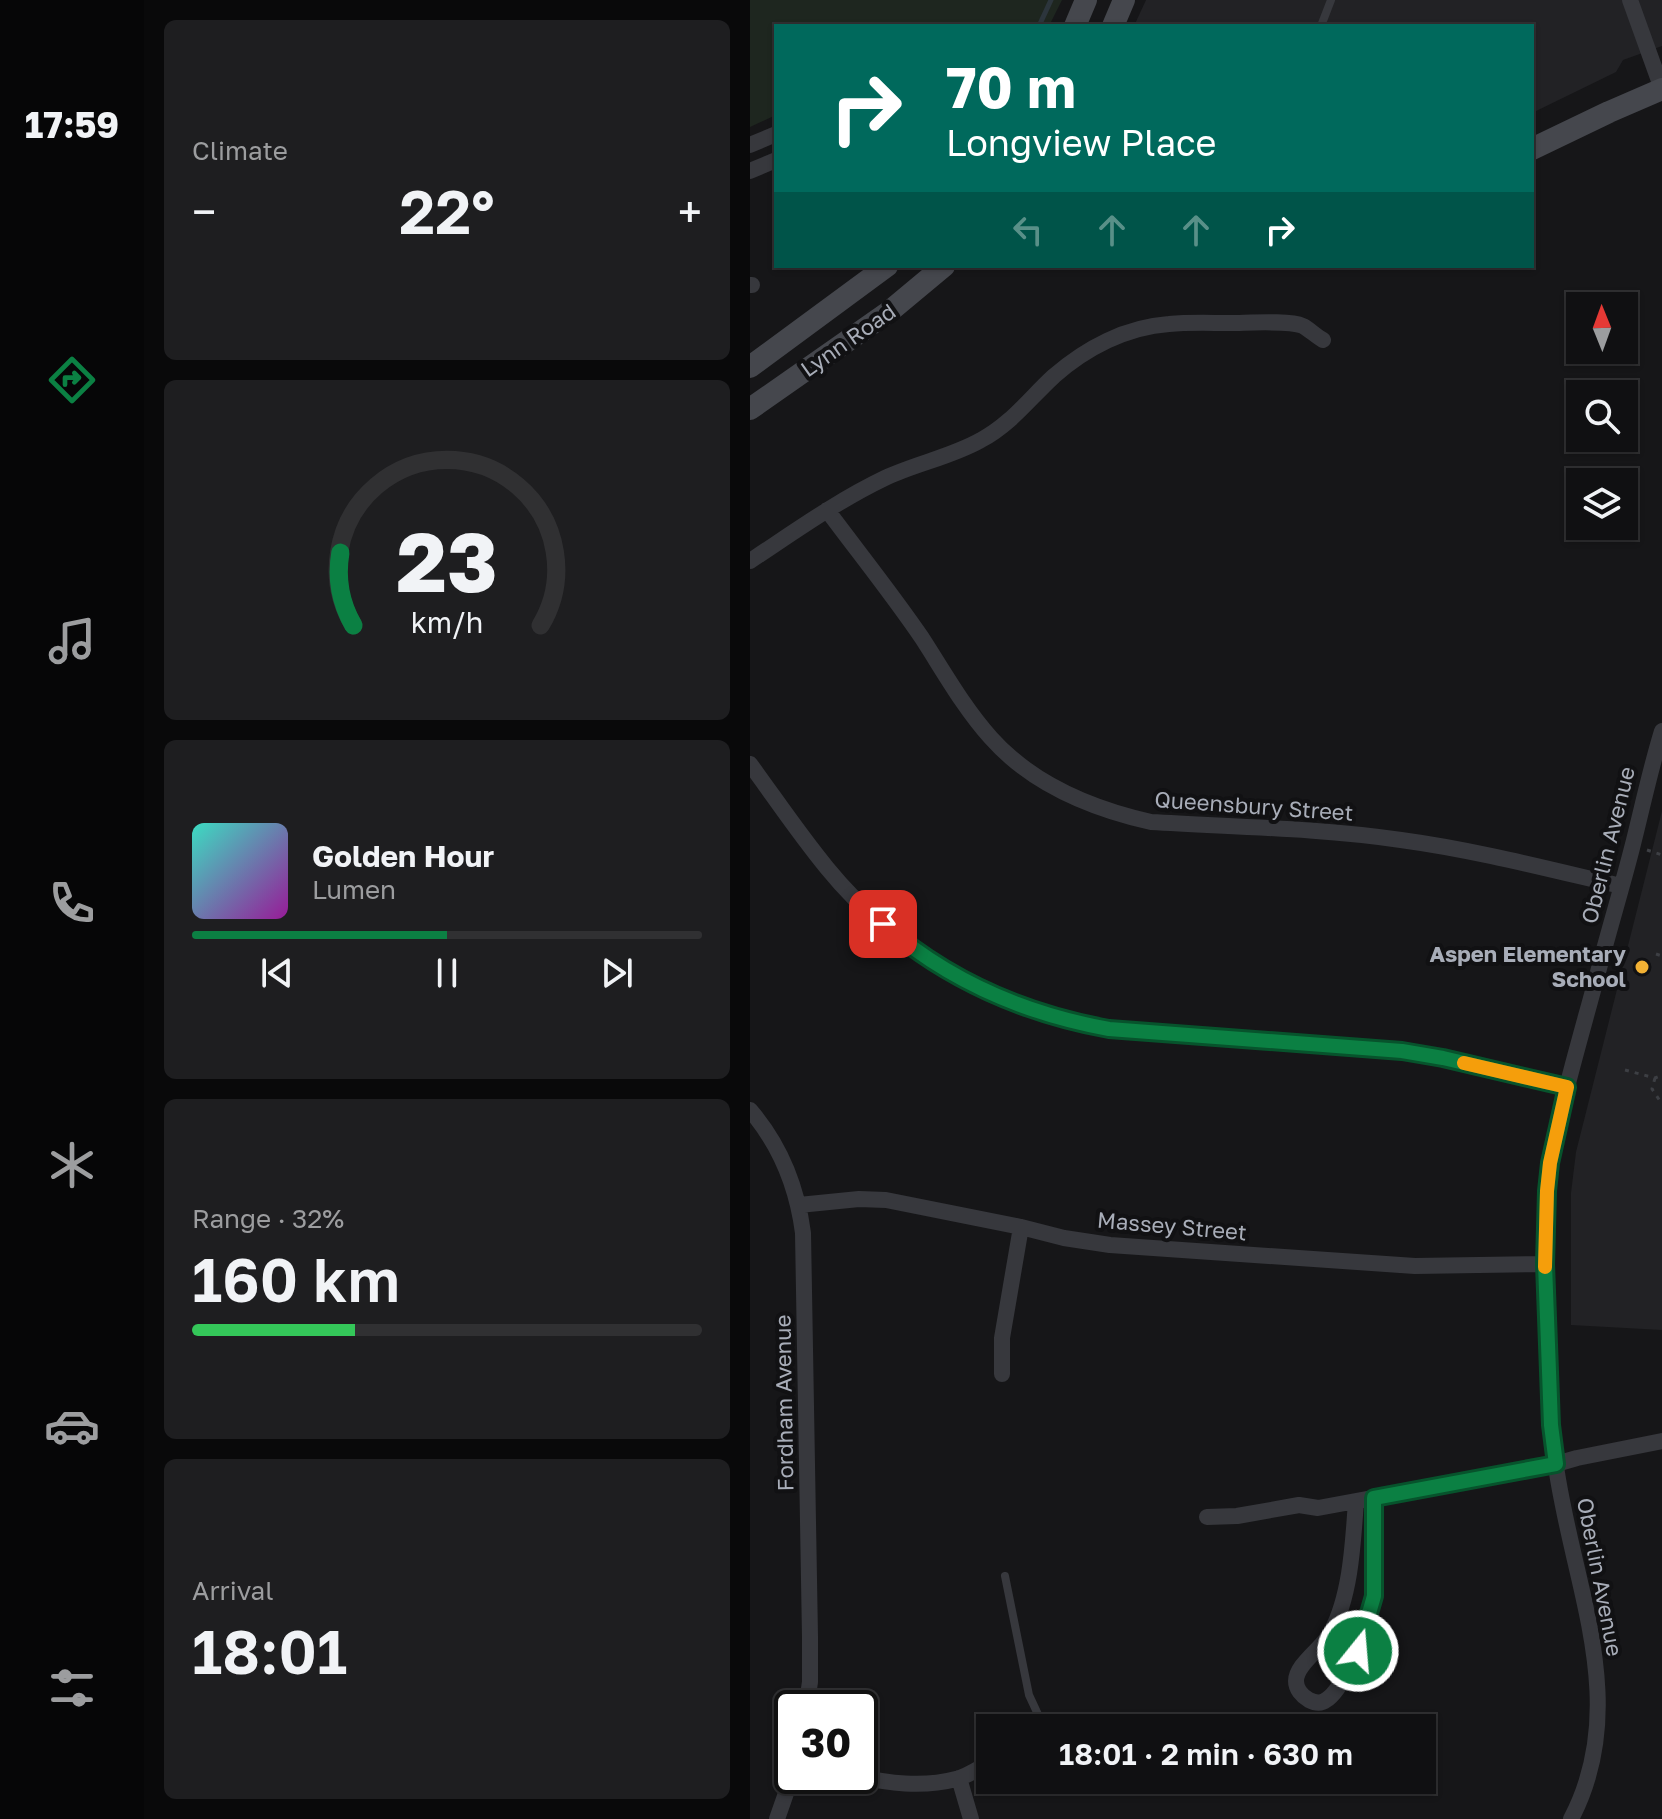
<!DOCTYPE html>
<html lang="en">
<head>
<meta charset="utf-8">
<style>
	:root { --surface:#101012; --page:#1e1e20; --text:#f1f3f6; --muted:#9c9d9f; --line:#303032; --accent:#0b8043 }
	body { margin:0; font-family:"Golos Text",sans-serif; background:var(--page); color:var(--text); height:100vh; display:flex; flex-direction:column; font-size:30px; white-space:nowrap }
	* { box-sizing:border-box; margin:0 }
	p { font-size:26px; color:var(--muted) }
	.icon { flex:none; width:44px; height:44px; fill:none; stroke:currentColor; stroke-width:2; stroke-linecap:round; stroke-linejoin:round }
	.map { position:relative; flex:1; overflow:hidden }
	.details { display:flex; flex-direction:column; gap:20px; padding:20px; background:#09090a; width:606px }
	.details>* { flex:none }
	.banner { position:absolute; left:24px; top:24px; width:760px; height:244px; border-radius:0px; box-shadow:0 2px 6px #0004,0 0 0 2px var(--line); background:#00695c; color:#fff; overflow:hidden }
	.needle { width:52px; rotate:359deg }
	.tools { position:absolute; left:816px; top:292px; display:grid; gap:16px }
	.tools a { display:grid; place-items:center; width:72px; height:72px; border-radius:0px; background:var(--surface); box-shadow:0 2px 6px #0004,0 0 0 2px var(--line); font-size:40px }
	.speed { position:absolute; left:24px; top:1690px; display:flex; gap:16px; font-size:40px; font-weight:700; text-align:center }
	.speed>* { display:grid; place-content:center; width:104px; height:104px; border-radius:50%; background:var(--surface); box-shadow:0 2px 6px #0004,0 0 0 2px var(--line); line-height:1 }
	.speed .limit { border:4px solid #111; border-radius:12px; background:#fff; color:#111 }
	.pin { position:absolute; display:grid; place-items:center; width:68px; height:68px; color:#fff; margin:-34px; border-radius:16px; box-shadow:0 4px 12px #0006 }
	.me { position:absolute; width:88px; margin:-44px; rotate:17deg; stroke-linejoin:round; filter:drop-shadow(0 0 6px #0008) }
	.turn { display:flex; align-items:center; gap:28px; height:168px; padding:0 40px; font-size:36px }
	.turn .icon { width:104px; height:104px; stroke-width:2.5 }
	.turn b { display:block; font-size:56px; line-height:68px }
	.lanes { display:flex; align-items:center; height:76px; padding:0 40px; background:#0003; justify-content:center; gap:40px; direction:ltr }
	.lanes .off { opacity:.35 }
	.big { font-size:60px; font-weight:600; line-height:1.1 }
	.details .widget { flex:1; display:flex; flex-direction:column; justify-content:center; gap:12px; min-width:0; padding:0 28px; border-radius:12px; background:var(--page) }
	.details .dial { align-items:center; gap:0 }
	.dial svg { height:208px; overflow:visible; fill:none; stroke:var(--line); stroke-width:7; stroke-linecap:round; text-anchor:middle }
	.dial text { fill:var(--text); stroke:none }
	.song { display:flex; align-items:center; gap:24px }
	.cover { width:96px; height:96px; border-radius:12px; background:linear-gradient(135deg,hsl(170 70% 55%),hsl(300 70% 35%)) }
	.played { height:8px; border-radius:4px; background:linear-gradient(90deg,var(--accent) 50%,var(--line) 50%) }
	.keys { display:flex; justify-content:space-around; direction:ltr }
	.heat { display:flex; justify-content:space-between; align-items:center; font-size:44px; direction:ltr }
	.charge { height:12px; border-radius:6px; background:linear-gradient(90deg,#34c759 32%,var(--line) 0) }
	.trip { position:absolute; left:226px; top:1714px; width:460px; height:80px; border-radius:0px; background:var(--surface); box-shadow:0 2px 6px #0004,0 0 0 2px var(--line); font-weight:600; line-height:80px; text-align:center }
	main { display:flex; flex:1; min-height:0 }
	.dock { display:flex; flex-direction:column; width:144px; justify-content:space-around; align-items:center; background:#060607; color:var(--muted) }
	.dock .icon { width:56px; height:56px }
	.dock .current { color:var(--accent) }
	.dock b { font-size:36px; color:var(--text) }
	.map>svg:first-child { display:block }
</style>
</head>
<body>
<main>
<nav class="dock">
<b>17:59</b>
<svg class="icon current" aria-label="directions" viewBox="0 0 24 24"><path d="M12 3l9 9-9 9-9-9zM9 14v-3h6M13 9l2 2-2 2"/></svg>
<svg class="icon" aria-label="music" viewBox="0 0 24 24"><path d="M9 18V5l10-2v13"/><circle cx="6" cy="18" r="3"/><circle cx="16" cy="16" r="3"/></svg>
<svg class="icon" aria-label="phone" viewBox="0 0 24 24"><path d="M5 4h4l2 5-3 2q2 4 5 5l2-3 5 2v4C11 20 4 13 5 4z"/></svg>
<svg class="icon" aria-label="climate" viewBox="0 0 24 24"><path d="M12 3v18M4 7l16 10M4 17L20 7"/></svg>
<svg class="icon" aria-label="car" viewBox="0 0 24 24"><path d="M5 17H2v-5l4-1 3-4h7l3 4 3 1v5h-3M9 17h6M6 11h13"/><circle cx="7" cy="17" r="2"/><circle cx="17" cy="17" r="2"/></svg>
<svg class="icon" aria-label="filters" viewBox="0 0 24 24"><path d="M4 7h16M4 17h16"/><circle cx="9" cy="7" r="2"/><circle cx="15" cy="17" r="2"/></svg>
</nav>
<section class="details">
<div class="widget"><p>Climate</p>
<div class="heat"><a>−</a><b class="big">22°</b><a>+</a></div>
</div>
<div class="widget dial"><svg viewBox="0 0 100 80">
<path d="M14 69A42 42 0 1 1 86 69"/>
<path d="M14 69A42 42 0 0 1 9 41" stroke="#0b8043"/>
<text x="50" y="56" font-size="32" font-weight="700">23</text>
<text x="50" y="72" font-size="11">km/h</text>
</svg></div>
<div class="widget">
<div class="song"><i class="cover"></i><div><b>Golden Hour</b><p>Lumen</p></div></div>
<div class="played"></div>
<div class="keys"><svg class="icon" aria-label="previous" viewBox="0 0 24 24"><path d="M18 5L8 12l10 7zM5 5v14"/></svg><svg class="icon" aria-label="pause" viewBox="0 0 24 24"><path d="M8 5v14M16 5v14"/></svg><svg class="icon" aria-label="next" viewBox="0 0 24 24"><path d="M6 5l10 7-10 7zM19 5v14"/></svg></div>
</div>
<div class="widget"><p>Range · 32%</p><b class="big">160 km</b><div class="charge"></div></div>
<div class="widget"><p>Arrival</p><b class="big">18:01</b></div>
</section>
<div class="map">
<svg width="912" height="1819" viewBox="0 0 912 1819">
	<rect width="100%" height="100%" fill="#161618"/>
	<path fill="#222225" d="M396,0H912V46L873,60L866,72L782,113V26H384Z
		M912,811V1330L821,1325V1193L826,1152Z"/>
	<path fill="#1e261f" d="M0,0H312L299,26H26V115L0,127Z"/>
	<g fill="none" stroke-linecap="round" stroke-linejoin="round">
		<path stroke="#2c353c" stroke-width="5" d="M289,26L301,0"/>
		<path stroke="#3d3f44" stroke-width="3" stroke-dasharray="4 6" stroke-linecap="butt" d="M897,850L912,855
			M906,954L912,956
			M875,1070L905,1078L912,1075
			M905,1078L902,1089L912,1104"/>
		<path stroke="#37383d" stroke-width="8" d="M571,26L581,0
			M255,1576L279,1695L292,1723"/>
		<path stroke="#37383d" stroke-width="16" d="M880,0L912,89
			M0,145L26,134
			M0,171L26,160
			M0,285H2
			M77,510C109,553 142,594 172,638C194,672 214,708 241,738C282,784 343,809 401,822C484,827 569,828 651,840C725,850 798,869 871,886
			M0,561C44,532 87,501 135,478C167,463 201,457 231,440C261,424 280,398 304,376C336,348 376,327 419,324C439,322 460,323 480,323C497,323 539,320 553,326C560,330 566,336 573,340
			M0,764C25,798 49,834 77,868C148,955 249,1009 359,1029L652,1051L693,1058L817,1087
			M0,1110C31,1146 47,1187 53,1233L60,1637V1682L56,1708
			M49,1205L109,1199L136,1200L271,1227L314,1238L360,1245L665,1266L795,1264
			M252,1374V1338L271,1227
			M606,1501C603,1542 601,1595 581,1632C573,1648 546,1664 546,1681C546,1689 552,1696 559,1700C565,1703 571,1704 576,1700C592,1691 611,1643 617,1625C629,1584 624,1540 624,1498
			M457,1517L487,1516L549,1505L568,1508L806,1464L827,1458L912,1441
			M288,1728L292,1723
			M105,1776C138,1783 172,1788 206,1779C218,1776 229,1768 240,1762
			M209,1778L221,1819
			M27,1819L42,1776
			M821,1819C883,1701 820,1580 805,1459C800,1421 800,1383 798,1345C796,1294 794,1244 797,1194C799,1162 806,1130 814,1099C824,1058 836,1017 847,976C858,933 871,891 882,848C892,809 900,770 912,731"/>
		<path stroke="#45474d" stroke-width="22" d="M325,26L336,0
			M363,26L374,0
			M782,149L859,112L912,89
			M0,367L137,266
			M0,409L140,311L194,266"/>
	</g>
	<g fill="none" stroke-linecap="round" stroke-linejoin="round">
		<defs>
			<path id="route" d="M133,924C197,980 276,1014 359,1029L652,1051L693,1058L817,1087L800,1163L797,1191L795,1264L801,1425L806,1464L624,1498V1596L608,1651"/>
		</defs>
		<use href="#route" stroke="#07532c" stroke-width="20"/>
		<use href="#route" stroke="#0b8043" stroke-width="14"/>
		<path stroke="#f59e0b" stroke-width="14" d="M714,1063L817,1087L800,1163L797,1191L795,1267"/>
	</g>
	<circle fill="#f2b134" stroke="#111113" stroke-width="3" cx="892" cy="967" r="8"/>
	<g text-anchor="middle" stroke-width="8" stroke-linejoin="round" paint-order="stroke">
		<g font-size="22" fill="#a8adb8" stroke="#111113">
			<text transform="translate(98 340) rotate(-35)" y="8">Lynn Road</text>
			<text transform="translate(504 806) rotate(4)" y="8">Queensbury Street</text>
			<text transform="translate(858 845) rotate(-76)" y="8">Oberlin Avenue</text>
			<text transform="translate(422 1226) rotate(5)" y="8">Massey Street</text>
			<text transform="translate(34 1403) rotate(-91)" y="8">Fordham Avenue</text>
			<text transform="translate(850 1577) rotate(79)" y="8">Oberlin Avenue</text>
		</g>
		<g font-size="22" font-weight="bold" fill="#a8adb8" stroke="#111113" text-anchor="end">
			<text x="876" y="962">Aspen Elementary<tspan x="876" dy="25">School</tspan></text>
		</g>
	</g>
</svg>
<div class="tools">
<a><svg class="needle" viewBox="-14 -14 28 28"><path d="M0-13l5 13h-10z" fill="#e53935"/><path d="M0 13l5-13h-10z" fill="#9c9d9f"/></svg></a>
<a><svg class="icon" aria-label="search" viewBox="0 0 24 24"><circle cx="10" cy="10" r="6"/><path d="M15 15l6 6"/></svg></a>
<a><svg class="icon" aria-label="layers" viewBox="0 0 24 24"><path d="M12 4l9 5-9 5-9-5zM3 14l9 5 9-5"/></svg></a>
</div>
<div class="speed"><div class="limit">30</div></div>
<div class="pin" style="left:133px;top:924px;background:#d93025"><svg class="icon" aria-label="arrive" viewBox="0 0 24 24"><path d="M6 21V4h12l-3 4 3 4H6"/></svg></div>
<svg class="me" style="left:608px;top:1651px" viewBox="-20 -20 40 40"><circle r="17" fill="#0b8043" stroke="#fff" stroke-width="3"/><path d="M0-11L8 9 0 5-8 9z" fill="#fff"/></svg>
<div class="trip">18:01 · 2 min · 630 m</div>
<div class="banner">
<div class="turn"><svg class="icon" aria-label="right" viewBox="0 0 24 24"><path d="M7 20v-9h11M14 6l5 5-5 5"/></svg><div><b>70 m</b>Longview Place</div></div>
<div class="lanes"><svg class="icon off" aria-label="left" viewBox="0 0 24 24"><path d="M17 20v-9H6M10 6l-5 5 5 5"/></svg><svg class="icon off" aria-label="ahead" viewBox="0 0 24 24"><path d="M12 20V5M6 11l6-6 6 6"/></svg><svg class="icon off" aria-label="ahead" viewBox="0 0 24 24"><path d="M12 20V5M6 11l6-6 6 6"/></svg><svg class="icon" aria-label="right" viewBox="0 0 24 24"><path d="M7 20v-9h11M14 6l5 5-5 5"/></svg></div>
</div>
</div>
</main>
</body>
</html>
